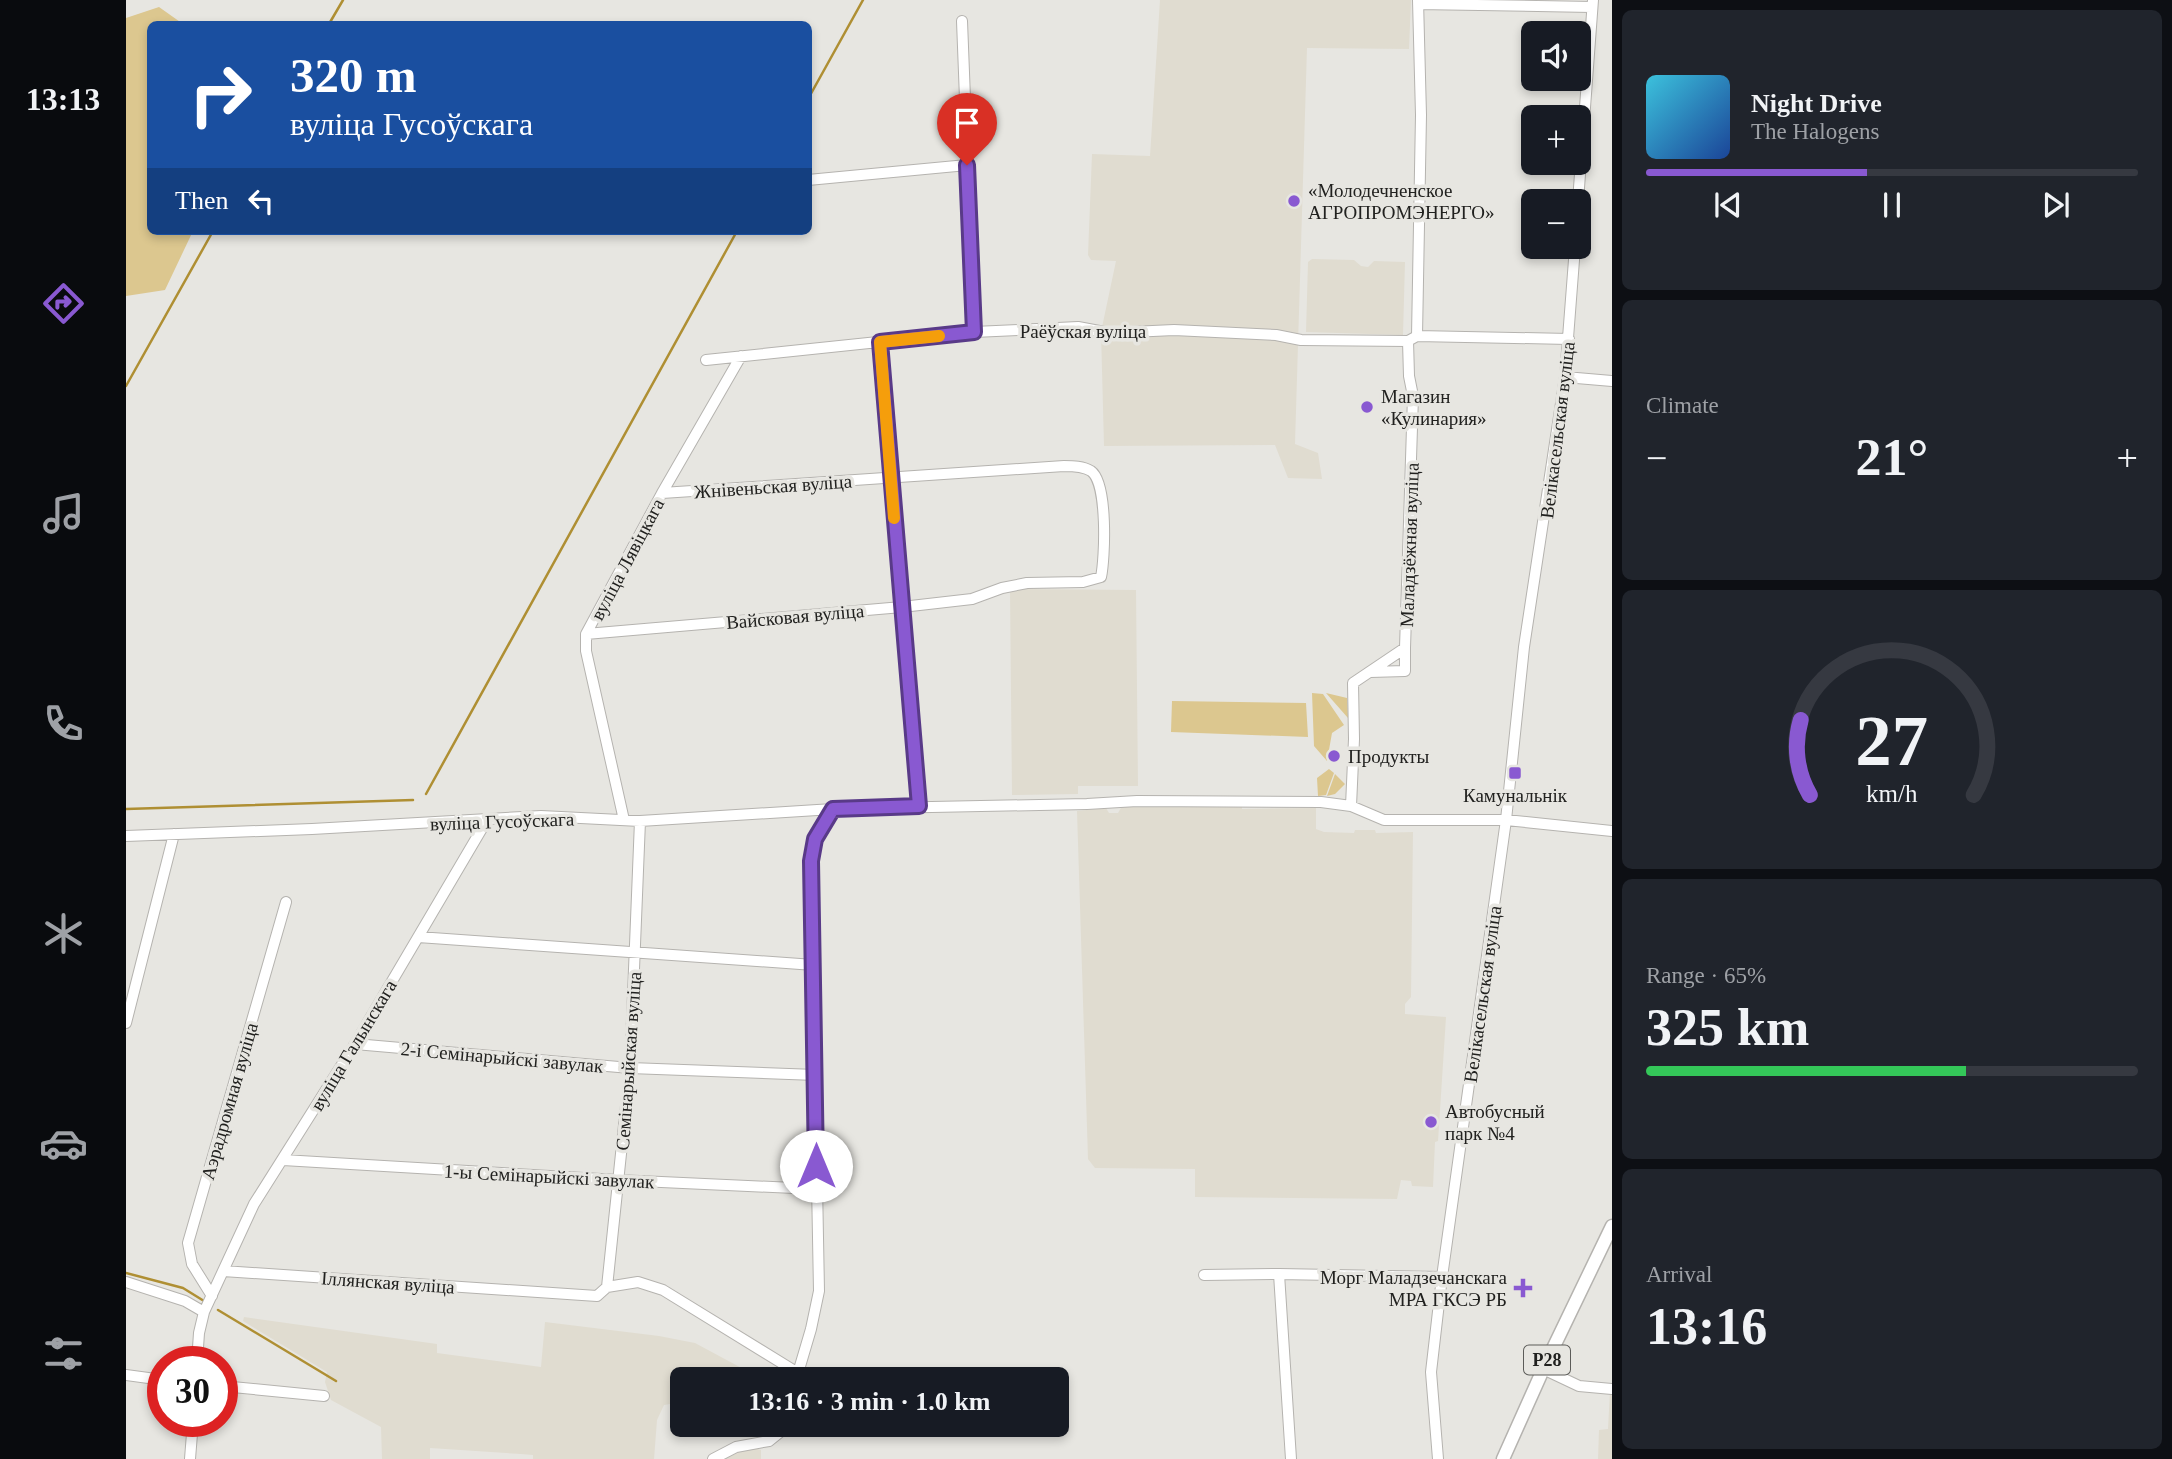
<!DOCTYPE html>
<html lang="en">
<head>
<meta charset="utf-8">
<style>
	:root { --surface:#171b24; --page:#20242c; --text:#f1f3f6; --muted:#9ea1a6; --line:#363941; --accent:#8959d1 }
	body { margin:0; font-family:Georgia,serif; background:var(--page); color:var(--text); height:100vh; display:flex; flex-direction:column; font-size:26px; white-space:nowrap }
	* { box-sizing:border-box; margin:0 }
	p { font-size:23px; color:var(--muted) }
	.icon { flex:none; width:38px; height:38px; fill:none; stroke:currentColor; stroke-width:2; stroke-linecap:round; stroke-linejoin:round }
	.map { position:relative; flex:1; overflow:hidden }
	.side { display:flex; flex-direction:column; gap:10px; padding:10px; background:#0d0f14; width:560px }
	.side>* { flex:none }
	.banner { position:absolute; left:21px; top:21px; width:665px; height:214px; border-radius:10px; box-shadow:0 4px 10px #0003; background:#1a4fa0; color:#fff; overflow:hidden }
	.controls { position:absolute; left:1395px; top:21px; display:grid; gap:14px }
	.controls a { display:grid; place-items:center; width:70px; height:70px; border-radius:10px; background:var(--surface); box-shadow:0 4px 10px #0003; font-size:35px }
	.speed { position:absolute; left:21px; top:1346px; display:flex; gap:14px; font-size:35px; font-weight:700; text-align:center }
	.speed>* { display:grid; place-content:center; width:91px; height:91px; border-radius:50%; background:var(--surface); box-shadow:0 4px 10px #0003; line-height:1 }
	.speed .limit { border:10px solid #d22; background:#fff; color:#111 }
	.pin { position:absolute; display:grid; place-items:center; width:60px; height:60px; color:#fff; margin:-72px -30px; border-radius:50% 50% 50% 0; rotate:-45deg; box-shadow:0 0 7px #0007 }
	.pin .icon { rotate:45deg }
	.me { position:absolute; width:77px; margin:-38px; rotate:0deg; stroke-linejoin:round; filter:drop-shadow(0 0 5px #0008) }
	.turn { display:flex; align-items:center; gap:24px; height:147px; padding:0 28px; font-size:32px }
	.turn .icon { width:91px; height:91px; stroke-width:2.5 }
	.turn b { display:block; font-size:49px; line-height:60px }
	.then { display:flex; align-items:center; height:66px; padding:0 28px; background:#0003; gap:14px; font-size:26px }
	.big { font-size:52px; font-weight:800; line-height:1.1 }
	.side .card { flex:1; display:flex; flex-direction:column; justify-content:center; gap:10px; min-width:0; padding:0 24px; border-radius:10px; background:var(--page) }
	.side .dial { align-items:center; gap:0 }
	.dial svg { height:182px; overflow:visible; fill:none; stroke:var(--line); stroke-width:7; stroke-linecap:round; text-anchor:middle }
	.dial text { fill:var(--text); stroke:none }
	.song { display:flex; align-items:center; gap:21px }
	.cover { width:84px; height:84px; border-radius:10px; background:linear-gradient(135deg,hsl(190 70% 55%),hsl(220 70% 35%)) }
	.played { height:7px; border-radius:4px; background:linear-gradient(90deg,var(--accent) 45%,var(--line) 45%) }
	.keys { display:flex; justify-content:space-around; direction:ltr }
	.heat { display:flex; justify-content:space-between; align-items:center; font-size:38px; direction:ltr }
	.charge { height:10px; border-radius:5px; background:linear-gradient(90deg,#34c759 65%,var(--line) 0) }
	.trip { position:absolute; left:544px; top:1367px; width:399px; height:70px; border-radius:10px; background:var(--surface); box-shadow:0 4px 10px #0003; font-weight:800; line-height:70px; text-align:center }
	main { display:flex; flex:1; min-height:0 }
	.dock { display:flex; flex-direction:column; width:126px; justify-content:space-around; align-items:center; background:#090b0e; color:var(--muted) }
	.dock .icon { width:49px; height:49px }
	.dock .on { color:var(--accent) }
	.dock b { font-size:32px; color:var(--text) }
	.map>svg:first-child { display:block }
</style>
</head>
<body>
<main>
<nav class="dock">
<b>13:13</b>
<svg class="icon on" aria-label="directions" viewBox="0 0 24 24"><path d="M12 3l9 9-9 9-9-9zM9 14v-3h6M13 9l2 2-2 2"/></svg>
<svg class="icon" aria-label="music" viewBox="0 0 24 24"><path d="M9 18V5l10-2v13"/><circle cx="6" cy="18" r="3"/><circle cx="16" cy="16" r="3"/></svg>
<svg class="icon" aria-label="phone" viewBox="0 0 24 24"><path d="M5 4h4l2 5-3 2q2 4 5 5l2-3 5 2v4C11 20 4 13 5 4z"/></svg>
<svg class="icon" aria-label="climate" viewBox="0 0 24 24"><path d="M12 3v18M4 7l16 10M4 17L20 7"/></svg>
<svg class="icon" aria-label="car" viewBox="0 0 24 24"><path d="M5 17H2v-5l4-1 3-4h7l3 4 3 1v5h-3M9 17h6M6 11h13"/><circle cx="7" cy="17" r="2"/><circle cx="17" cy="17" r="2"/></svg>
<svg class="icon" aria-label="filters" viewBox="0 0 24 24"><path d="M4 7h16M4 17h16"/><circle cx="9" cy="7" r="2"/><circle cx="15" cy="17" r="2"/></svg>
</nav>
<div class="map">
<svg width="1486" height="1459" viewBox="0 0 1486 1459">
	<rect width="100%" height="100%" fill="#e7e6e1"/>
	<path fill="#e0dcd0" d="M1034,0H1285L1283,49L1181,48L1169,444L1192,453L1196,479L1162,478L1149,445L978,446L975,332L990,261L965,260L962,255L966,154L1024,156Z
		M1186,259L1228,260L1235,266L1242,267L1248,261L1279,262L1277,335L1180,332L1182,262Z
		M884,589L1010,590L1012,786H952V794L886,795Z
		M1010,805L1116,806V809L1190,808V829L1198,832L1228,833L1229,830H1249L1250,833L1287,832L1285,997L1279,1004V1014L1320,1017L1312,1141L1309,1142L1307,1187L1286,1186L1285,1181L1275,1180L1271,1199L1069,1197V1169L969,1168L962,1159L951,811L980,808L983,813H992L996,806Z
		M118,1317L311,1344V1353L415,1367L419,1322L533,1336L569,1343L636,1379H556V1402L538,1405L531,1420L528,1459H407V1455L395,1454L304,1448V1459H256L255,1427L205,1400L199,1382L201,1372L117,1321Z
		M1484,1391H1486V1459H1472L1473,1430L1482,1429Z
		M628,1448L635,1450V1459H595L612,1450Z"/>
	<path fill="#dcc78f" d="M33,7L57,24H24V231H67L39,290L0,296V18Z
		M1186,693L1197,694L1218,725L1206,733L1201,761L1188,746Z
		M1200,693L1221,698L1222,718Z
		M1046,701L1180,703L1182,737L1045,732Z
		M1203,769L1208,773L1200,795L1192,796L1191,778Z
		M1209,774L1219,784L1209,794L1201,796Z"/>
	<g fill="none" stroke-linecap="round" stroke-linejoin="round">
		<path stroke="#af8f33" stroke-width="2.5" d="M203,24L217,0
			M682,99L737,0
			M0,386L87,231
			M300,794L611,231
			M0,809L287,800
			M0,1273L57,1288L78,1301
			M92,1310L210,1381"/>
		<defs>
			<path id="minor" d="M1292,4L1466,7
				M836,21L848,332
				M682,180L841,165
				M1452,201L1467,0
				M1291,336L1295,115L1292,0
				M1291,336L1443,339
				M754,342L793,806
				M580,360L848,332L952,327L984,333L1048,330L1150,335L1175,340L1282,341L1291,336
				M1439,377L1486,381
				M460,634L776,607L846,599L876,588L901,583L957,582L975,577C979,558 982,483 965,471C957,466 947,466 938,466L536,493
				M1244,672L1279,671V648
				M1225,806L1228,739L1227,683L1279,648L1287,396L1283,376L1282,341
				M498,820L460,651V634L536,493L615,356
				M0,836L186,829L415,816L514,821L707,809L961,804L1011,801L1195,802L1225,806L1258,820H1380L1486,831
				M292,937L688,965
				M0,1023L48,834
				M229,1044L504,1068L690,1075
				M157,1160L492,1180L690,1189
				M97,1271L471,1296L481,1287L504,1068L514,821
				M1078,1275L1153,1274
				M0,1282L59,1301L78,1312
				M481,1287L512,1282L537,1290L672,1373L678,1379
				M86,1296L66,1264L62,1243L160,902
				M71,1362L73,1333L78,1312L128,1204L229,1044L361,820
				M1417,1369L1453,1386L1486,1389
				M672,1373L685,1329L693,1291L685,861L689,839L707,809
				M0,1375L37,1380
				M96,1386L198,1396
				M64,1459L67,1421
				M587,1459L610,1447L643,1441L664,1424
				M1165,1459L1153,1274L1316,1277
				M1312,1459L1305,1372L1316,1277L1380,820L1398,647L1439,377L1449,247"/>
			<path id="major" d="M1377,1459L1420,1363L1486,1226"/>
		</defs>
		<use href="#minor" stroke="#b5b3af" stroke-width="12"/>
		<use href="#major" stroke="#b5b3af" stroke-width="15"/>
		<use href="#minor" stroke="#fff" stroke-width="10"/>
		<use href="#major" stroke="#fff" stroke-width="12"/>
	</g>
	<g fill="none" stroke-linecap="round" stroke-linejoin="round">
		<defs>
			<path id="route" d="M690,1166L685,861L689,839L707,809L793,806L754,342L848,332L841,165"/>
		</defs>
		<use href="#route" stroke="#593a88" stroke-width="18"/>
		<use href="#route" stroke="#8959d1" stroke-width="12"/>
		<path stroke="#f59e0b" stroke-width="12" d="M768,518L754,342L813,336"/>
	</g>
	<g fill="#8959d1" stroke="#e7e6e1" stroke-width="2.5">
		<circle cx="1168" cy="201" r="7"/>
		<circle cx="1241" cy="407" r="7"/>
		<circle cx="1208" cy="756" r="7"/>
		<rect x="1382" y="766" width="14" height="14" rx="3.5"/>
		<circle cx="1305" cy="1122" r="7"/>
		<path d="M1393.5 1277.5h7v7h7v7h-7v7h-7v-7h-7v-7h7z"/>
	</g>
	<g text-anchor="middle" stroke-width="7" stroke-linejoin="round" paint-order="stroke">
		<rect fill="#e7e6e1" stroke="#5c5c59" stroke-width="2" x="1398" y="1345.5" width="46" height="29" rx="5"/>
		<g font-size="18" font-weight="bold" fill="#21211f">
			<text x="1421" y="1366">Р28</text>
		</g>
		<g font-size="19" fill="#21211f" stroke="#e7e6e1" text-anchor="start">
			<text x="1182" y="197">«Молодечненское<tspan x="1182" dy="22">АГРОПРОМЭНЕРГО»</tspan></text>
			<text x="1255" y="403">Магазин<tspan x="1255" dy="22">«Кулинария»</tspan></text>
			<text x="1222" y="763">Продукты</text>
			<text x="1389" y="802" text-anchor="middle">Камунальнік</text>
			<text x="1319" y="1118">Автобусный<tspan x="1319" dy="22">парк №4</tspan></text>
			<text x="1381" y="1284" text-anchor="end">Морг Маладзечанскага<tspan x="1381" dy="22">МРА ГКСЭ РБ</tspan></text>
		</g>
		<g font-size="19" fill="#21211f" stroke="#e7e6e1">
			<text x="957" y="338">Раёўская вуліца</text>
			<text transform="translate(1431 430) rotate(-83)" y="7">Велікасельская вуліца</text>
			<text transform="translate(647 486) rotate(-4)" y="7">Жнівеньская вуліца</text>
			<text transform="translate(1283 545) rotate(-88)" y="7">Маладзёжная вуліца</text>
			<text transform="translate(501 559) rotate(-62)" y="7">вуліца Лявіцкага</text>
			<text transform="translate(669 616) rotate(-5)" y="7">Вайсковая вуліца</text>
			<text transform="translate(376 821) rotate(-2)" y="7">вуліца Гусоўскага</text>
			<text transform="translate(1356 994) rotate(-82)" y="7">Велікасельская вуліца</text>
			<text transform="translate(227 1045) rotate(-59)" y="7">вуліца Галынскага</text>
			<text transform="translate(376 1057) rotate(5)" y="7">2-і Семінарыйскі завулак</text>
			<text transform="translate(502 1061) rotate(-86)" y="7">Семінарыйская вуліца</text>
			<text transform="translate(103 1101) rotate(-74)" y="7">Аэрадромная вуліца</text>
			<text transform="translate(423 1176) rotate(3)" y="7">1-ы Семінарыйскі завулак</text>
			<text transform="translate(262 1282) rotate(4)" y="7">Іллянская вуліца</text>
		</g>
	</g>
</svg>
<div class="controls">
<a><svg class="icon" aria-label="sound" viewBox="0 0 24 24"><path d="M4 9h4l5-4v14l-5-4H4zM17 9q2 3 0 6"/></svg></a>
<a>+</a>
<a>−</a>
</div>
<div class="speed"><div class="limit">30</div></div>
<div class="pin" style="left:841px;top:165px;background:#d93025"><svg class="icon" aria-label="arrive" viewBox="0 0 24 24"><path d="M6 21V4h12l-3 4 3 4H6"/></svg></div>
<svg class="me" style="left:690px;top:1166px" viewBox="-20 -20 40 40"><circle r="19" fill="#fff"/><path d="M0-13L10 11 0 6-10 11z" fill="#8959d1"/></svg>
<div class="trip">13:16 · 3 min · 1.0 km</div>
<div class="banner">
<div class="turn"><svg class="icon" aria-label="right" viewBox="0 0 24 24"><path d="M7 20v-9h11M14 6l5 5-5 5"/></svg><div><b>320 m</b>вуліца Гусоўскага</div></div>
<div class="then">Then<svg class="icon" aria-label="left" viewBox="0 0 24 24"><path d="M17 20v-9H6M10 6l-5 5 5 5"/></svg></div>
</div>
</div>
<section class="side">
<div class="card">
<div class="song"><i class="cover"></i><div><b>Night Drive</b><p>The Halogens</p></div></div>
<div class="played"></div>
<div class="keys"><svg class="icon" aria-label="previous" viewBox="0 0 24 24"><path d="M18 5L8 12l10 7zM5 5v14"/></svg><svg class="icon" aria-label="pause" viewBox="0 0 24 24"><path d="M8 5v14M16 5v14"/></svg><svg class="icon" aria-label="next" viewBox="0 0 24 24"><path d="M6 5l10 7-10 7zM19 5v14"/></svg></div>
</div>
<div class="card"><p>Climate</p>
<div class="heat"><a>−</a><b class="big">21°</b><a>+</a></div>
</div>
<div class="card dial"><svg viewBox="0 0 100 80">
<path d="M14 69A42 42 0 1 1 86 69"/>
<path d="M14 69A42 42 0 0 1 10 36" stroke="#8959d1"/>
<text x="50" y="56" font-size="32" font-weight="700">27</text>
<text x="50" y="72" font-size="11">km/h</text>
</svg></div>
<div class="card"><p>Range · 65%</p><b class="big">325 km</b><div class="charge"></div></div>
<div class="card"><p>Arrival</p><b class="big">13:16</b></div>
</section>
</main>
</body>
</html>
